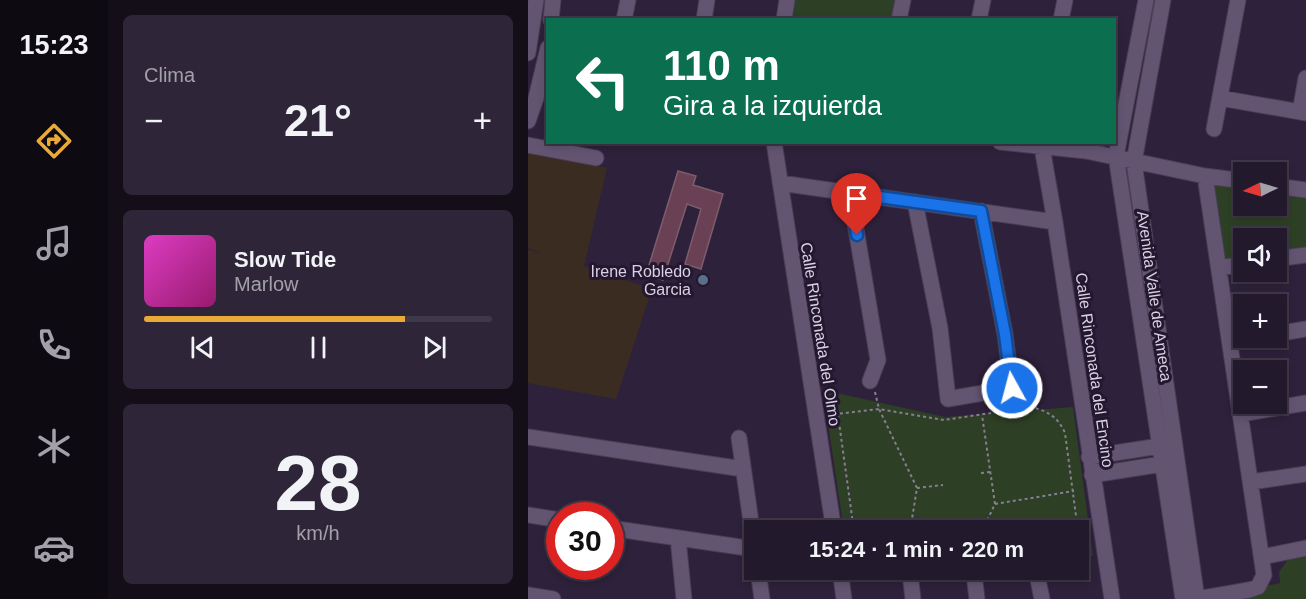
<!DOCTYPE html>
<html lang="es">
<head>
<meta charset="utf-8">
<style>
	:root { --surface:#22192c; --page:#2e2638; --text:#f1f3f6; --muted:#a2a0a9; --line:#3f3848; --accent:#eaaa38 }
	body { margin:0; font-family:Helvetica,sans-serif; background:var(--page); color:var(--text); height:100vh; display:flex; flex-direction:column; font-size:22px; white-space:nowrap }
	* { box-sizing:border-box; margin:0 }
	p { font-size:20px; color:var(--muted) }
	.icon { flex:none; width:33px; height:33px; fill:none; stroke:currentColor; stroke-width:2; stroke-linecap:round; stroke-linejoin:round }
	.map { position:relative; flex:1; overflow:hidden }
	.drawer { display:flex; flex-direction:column; gap:15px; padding:15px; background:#130e18; width:420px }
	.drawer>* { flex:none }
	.banner { position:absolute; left:18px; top:18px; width:570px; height:126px; border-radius:0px; box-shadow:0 3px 9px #0003,0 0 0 2px var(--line); background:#0b6e4f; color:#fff; overflow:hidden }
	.needle { width:39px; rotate:265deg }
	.buttons { position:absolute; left:705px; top:162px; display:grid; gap:12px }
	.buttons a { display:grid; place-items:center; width:54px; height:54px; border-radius:0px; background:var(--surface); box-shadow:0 3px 9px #0003,0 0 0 2px var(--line); font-size:30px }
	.speed { position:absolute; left:18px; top:502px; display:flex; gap:12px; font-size:30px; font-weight:700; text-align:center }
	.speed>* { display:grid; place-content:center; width:78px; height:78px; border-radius:50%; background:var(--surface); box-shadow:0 3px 9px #0003,0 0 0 2px var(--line); line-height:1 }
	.speed .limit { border:9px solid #d22; background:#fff; color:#111 }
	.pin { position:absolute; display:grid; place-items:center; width:51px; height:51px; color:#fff; margin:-62px -26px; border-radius:50% 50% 50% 0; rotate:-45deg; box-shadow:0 0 6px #0007 }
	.pin .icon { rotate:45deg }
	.me { position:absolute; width:66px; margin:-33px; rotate:353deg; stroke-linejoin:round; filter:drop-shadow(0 0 4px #0008) }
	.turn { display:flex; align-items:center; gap:21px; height:126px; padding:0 18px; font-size:27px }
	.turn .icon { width:78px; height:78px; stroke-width:2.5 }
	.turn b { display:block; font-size:42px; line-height:51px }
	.big { font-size:45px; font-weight:800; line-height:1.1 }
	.drawer .widget { flex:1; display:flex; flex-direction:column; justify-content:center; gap:9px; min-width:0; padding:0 21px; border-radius:9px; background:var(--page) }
	.drawer .dial { align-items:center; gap:0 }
	.dial b { font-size:78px; line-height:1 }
	.song { display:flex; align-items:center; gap:18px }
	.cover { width:72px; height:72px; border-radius:9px; background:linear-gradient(135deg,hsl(310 70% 55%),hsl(320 70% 35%)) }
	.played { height:6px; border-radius:3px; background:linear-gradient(90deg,var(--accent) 75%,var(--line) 75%) }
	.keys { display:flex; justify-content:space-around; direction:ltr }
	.heat { display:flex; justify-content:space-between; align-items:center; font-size:33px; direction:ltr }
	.trip { position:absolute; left:216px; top:520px; width:345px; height:60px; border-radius:0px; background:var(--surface); box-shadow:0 3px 9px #0003,0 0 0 2px var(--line); font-weight:800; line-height:60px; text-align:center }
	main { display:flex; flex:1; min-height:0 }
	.tab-bar { display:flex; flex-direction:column; width:108px; justify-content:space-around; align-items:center; background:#0e0a12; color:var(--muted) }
	.tab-bar .icon { width:42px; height:42px }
	.tab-bar .active { color:var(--accent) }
	.tab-bar b { font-size:27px; color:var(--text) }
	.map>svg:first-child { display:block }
</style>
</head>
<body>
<main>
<nav class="tab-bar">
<b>15:23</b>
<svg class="icon active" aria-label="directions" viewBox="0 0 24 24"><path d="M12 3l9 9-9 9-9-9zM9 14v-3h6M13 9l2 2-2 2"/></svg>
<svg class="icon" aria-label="music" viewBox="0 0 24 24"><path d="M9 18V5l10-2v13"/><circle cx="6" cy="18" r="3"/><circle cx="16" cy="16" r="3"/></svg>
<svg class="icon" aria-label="phone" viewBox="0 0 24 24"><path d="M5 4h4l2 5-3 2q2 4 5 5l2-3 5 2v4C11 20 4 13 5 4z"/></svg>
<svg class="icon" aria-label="climate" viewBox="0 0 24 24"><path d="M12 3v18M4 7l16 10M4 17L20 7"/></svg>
<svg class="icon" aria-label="car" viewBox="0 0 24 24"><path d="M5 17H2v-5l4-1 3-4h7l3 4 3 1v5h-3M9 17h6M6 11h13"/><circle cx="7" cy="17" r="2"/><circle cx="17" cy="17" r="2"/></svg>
</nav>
<section class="drawer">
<div class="widget"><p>Clima</p>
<div class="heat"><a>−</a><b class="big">21°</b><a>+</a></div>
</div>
<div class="widget">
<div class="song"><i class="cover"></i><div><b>Slow Tide</b><p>Marlow</p></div></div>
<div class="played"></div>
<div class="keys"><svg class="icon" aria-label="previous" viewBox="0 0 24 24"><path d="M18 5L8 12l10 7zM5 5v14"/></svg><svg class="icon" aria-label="pause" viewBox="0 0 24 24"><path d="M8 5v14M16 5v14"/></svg><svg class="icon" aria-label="next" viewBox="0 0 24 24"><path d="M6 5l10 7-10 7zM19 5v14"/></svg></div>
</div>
<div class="widget dial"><b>28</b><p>km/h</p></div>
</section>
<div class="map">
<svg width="778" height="599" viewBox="0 0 778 599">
	<rect width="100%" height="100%" fill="#2e213b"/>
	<path fill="#3b2c21" d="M0,152L79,168L56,266L124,289L88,399L0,383V250L15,254L0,248Z"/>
	<path fill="#2d3f24" d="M267,0H371L367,19L264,20Z
		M688,184L715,188L716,206H748L749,193L778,197V252L749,257L748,238H716L715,262L692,264L681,191Z
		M295,390L417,417L545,407L565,556H551L550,531H316Z
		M778,549V599H677L752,583L751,572L767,550Z"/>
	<path fill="#6a4154" stroke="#7e5c6b" stroke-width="1.5" d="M150,171L168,176L165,185L195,194L173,269L157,264L173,209L159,204L135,280L118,275Z"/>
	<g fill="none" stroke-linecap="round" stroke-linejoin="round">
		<defs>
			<path id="minor" d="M618,0L588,156L655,599
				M635,0L606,162L669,599
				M23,20L25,0
				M96,20L100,0
				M176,20L179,0
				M256,20L259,0
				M371,20L375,0
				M451,20L455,0
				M533,20L537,0
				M0,53L8,0
				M692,98L778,113
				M772,112L778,78
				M0,121L8,98L20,48
				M686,129L710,0
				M246,142L306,531
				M472,142L558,151L677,176L716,181
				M0,145L68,158
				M514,147L527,222L584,599
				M252,183L527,222
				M748,186L778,190
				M322,193L350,360L342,381
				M387,202L412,328L420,399L484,388L477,334L453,211
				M748,259L778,255
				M691,268L716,264
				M748,334L778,329
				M702,341L723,338
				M713,414L778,403
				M0,437L215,469
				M211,438L226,543
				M561,457L638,445
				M564,475L641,463
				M723,482L778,474
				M0,515L32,520
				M82,528L226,549
				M150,538L156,599
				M734,557L778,548
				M230,570L234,599
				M312,570L316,599
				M383,570L382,573L385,599
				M508,570L514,599
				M0,595L25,599
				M449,599L446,574L468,570
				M669,599L721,590L730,587L736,575L677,176"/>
		</defs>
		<use href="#minor" stroke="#493e54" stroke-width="17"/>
		<path stroke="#887e94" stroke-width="2" stroke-dasharray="3 3" stroke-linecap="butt" d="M347,392L351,409L389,488L382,531
			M300,415L351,409L416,420L503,407C520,411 530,417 537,433L550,531
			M310,415L326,531
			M453,473L462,472
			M389,488L415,485
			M467,504L546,491
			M454,531L467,504L454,415"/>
		<use href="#minor" stroke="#635572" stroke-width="15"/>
	</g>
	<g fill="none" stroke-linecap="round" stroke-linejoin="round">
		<defs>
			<path id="route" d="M329,235L322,193L453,211L477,334L484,388"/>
		</defs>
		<use href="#route" stroke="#114b97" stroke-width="15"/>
		<use href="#route" stroke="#1a73e8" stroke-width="10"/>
	</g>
	<circle fill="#5c6f8a" stroke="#241831" stroke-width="2" cx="175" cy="280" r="6"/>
	<g text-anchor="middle" stroke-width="6" stroke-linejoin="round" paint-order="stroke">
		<g font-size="16" fill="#d9d1e3" stroke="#241831" text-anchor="end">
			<text x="163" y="277">Irene Robledo<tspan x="163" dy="18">Garcia</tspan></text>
		</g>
		<g font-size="16" fill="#d9d1e3" stroke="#241831">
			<text transform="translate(627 296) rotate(82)" y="6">Avenida Valle de Ameca</text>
			<text transform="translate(293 334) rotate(81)" y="6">Calle Rinconada del Olmo</text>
			<text transform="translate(567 370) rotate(82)" y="6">Calle Rinconada del Encino</text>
		</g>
	</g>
</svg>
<div class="buttons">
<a><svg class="needle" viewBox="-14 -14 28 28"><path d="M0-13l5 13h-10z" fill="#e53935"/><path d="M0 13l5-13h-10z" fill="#a2a0a9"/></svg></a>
<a><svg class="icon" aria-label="sound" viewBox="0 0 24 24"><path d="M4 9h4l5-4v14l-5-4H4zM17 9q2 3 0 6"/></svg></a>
<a>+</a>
<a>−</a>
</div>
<div class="speed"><div class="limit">30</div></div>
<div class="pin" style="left:329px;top:235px;background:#d93025"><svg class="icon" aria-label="arrive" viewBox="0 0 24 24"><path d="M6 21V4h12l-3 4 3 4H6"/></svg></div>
<svg class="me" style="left:484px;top:388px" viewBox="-20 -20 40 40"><circle r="17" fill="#1a73e8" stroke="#fff" stroke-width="3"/><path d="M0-11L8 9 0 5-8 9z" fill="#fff"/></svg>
<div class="trip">15:24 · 1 min · 220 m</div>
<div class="banner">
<div class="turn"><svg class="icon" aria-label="left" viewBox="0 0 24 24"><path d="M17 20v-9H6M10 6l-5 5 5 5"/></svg><div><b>110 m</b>Gira a la izquierda</div></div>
</div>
</div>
</main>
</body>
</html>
